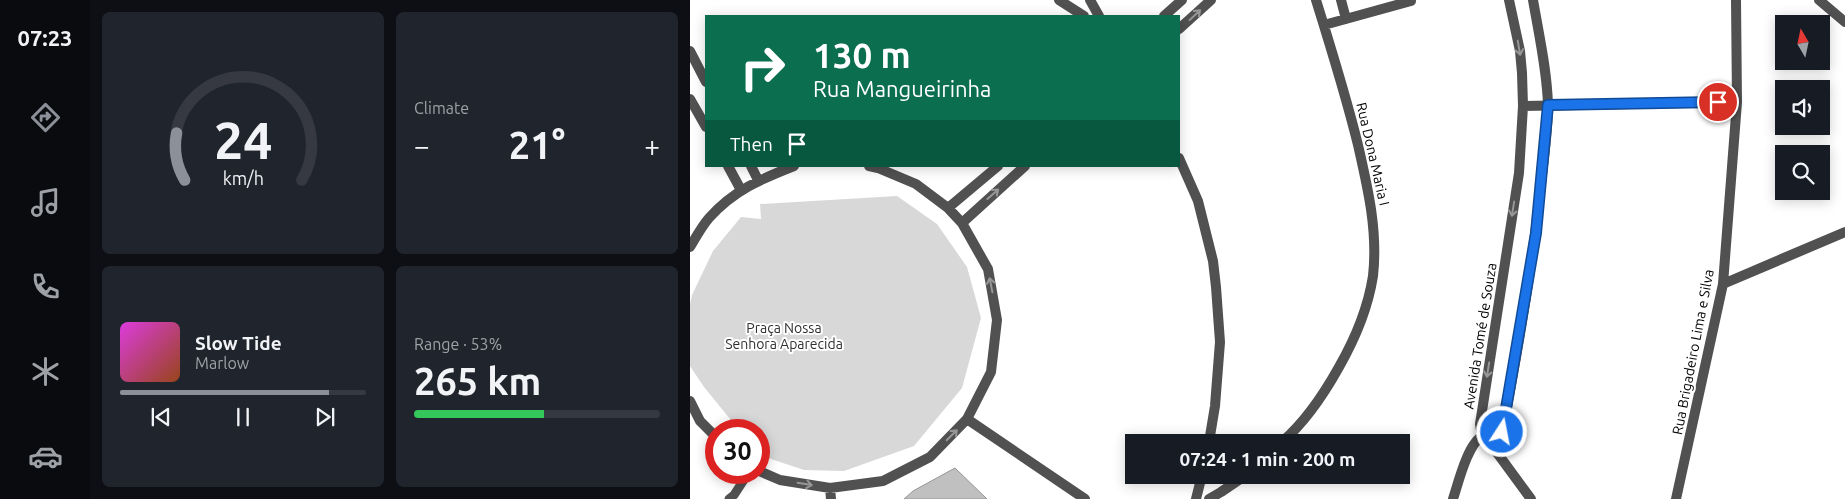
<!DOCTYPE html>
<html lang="en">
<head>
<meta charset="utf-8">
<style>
	:root { --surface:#171b24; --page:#20242c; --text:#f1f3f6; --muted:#9ea1a6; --line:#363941; --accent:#8c9099 }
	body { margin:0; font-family:Ubuntu,sans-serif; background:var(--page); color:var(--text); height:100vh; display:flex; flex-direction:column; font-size:19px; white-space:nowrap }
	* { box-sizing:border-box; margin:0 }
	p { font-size:16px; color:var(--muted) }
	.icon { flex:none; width:28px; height:28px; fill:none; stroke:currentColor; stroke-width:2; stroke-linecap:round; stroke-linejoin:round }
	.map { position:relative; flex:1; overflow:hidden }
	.drawer { display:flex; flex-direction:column; gap:12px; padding:12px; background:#0d0f14; width:600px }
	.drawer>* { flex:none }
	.banner { position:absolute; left:15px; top:15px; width:475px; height:152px; border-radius:0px; box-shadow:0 2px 12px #0003; background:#0b6e4f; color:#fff; overflow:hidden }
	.needle { width:32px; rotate:351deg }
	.controls { position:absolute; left:1085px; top:15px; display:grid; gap:10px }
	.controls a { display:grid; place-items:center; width:55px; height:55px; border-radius:0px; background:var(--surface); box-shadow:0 2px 12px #0003; font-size:25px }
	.speed { position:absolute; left:15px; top:419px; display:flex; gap:10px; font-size:25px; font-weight:700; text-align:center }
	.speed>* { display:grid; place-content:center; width:65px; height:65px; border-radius:50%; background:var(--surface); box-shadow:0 2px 12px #0003; line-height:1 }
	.speed .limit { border:8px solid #d22; background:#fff; color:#111 }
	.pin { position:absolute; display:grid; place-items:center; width:42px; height:42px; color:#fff; margin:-21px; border:2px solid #fff; border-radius:50%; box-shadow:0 1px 5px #0007 }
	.me { position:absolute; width:55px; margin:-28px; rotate:11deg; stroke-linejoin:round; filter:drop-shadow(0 0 4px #0008) }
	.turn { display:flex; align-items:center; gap:18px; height:105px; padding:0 25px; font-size:22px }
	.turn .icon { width:65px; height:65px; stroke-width:2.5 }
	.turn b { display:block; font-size:35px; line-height:42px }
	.then { display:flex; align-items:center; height:48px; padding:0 25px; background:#0003; gap:10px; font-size:19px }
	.big { font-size:38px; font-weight:700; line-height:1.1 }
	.drawer .widget { flex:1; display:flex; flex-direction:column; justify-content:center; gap:8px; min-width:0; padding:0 18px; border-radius:8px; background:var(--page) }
	.drawer .dial { align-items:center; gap:0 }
	.dial svg { height:130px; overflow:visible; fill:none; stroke:var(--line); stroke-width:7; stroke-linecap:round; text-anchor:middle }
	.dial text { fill:var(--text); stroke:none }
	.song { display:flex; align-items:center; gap:15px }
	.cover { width:60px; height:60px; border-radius:8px; background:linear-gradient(135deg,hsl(300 70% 55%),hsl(20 70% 35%)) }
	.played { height:5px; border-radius:2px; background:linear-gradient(90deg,var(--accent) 85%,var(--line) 85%) }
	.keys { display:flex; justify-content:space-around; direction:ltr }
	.heat { display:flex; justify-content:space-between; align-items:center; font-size:28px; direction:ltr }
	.charge { height:8px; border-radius:4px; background:linear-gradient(90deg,#34c759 53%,var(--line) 0) }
	.drawer .tiles { flex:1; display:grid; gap:12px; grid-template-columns:repeat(2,1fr) }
	.trip { position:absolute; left:435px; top:434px; width:285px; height:50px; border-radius:0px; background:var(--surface); box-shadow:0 2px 12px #0003; font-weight:700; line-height:50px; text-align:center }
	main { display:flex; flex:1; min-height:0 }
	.tab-bar { display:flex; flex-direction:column; width:90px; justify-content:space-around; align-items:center; background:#090b0e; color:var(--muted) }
	.tab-bar .icon { width:35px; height:35px }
	.tab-bar .current { color:var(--accent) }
	.tab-bar b { font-size:22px; color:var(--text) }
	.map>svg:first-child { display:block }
</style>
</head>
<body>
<main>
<nav class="tab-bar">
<b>07:23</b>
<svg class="icon current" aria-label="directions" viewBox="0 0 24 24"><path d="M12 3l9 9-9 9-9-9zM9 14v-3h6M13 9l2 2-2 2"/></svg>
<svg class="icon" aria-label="music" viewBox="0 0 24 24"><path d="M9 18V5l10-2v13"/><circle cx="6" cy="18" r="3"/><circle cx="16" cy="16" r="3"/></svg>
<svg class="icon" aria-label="phone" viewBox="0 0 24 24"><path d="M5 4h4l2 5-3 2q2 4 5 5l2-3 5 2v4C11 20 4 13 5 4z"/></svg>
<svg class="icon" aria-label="climate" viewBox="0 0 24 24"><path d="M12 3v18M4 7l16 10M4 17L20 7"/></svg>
<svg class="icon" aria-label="car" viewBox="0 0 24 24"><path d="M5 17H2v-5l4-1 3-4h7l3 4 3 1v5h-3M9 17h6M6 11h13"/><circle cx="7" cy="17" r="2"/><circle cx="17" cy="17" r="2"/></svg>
</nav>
<section class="drawer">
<div class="tiles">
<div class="widget dial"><svg viewBox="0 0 100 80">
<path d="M14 69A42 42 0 1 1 86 69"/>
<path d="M14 69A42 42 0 0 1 9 40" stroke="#8c9099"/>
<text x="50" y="56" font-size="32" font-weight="700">24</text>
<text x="50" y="72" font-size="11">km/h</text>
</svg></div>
<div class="widget"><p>Climate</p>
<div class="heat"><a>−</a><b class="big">21°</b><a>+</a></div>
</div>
<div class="widget">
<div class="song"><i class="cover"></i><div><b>Slow Tide</b><p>Marlow</p></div></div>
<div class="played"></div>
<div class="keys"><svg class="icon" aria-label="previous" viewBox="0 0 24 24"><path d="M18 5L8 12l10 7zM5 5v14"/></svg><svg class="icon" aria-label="pause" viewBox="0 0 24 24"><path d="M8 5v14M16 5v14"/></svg><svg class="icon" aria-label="next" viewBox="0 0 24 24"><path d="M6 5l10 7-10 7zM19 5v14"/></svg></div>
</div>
<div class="widget"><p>Range · 53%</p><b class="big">265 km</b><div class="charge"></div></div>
</div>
</section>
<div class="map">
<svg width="1155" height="499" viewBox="0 0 1155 499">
	<rect width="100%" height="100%" fill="#fff"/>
	<path fill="#d8d8d8" d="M207,196L247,224L277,267L291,318L272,388L224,446L154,471L114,470L75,457L69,451V430H49L14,387L0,366V304L2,295L23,251L51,217L71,219L70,204Z"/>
	<path fill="#c0c0c0" stroke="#959595" d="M265,468L297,499H214L223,491Z"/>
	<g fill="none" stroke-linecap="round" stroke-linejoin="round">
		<path stroke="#515151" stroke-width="9" d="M39,499L44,495L59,472"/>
		<path stroke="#515151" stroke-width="10" d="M369,0L394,16
			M400,0L409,16
			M651,0L656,19
			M819,0L830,51L832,73L833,106L829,173L790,424L792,436L808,454L841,499
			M1129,0L1155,22
			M474,16L492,0
			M634,25L721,1
			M489,29L521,0
			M0,51L16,82
			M0,99L16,127
			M833,106L1047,102
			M489,158L508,201L523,261L526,287L530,342L525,406L519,442
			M38,166L51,190
			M61,166L68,180
			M258,208L308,166
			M272,223L335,166
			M0,247C6,237 12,226 19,218C44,190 71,179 104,166
			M1033,284L1155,232
			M0,401L10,421L26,437
			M277,419L395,499
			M592,442C615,422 634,394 649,367C665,339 678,308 683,276C688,231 678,189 668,145C656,96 641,48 626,0
			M808,454C825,367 841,279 850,192C853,163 858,134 858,105C857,70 849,35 843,0
			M69,471L90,480L140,488L193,481L240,457L277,419L301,372L307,320L298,269L272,223L258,208L226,184L188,168L179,166
			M140,488L141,499
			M506,499L512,475
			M519,499L531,492L556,475
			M763,499C768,484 778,442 793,436C798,433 806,433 812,432
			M986,499L1033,284L1047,102L1046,0"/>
	</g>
	<defs><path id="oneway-shaft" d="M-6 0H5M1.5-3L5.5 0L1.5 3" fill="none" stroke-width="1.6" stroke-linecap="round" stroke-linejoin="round" transform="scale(1.25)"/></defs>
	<g stroke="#979797">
		<use href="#oneway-shaft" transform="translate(505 15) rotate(-43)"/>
		<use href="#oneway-shaft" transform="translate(829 48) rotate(80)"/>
		<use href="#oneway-shaft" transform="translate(303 194) rotate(-41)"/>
		<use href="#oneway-shaft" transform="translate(823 209) rotate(99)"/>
		<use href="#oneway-shaft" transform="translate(301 285) rotate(-101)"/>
		<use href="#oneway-shaft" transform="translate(798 370) rotate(99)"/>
		<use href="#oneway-shaft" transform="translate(262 435) rotate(-45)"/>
		<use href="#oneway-shaft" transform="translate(115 484) rotate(10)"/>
	</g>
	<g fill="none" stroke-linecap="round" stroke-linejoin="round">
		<defs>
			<path id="route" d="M812,432L846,233L858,105L1028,102"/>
		</defs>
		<use href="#route" stroke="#114b97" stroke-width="12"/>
		<use href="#route" stroke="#1a73e8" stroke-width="9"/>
	</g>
	<g text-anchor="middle" stroke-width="4" stroke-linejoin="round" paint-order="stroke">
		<g font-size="14" fill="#000" stroke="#fff">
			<text transform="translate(683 154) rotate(77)" y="5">Rua Dona Maria I</text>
			<text transform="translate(790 336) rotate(-81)" y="5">Avenida Tomé de Souza</text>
			<text transform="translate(1003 352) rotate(-79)" y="5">Rua Brigadeiro Lima e Silva</text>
		</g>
		<g font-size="14" fill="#2f2f2f" stroke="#fff">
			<text x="94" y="333">Praça Nossa<tspan x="94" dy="16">Senhora Aparecida</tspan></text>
		</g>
	</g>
</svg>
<div class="controls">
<a><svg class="needle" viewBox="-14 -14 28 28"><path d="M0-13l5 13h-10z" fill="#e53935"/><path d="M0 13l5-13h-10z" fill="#9ea1a6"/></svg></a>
<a><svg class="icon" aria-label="sound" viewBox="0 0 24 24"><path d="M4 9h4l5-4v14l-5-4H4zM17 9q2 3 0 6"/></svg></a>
<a><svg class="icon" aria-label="search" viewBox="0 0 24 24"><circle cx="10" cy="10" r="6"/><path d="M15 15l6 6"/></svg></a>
</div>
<div class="speed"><div class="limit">30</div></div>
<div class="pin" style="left:1028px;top:102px;background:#d93025"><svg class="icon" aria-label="arrive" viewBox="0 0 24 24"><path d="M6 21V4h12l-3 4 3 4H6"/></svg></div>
<svg class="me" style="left:812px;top:432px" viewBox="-20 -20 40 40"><circle r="17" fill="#1a73e8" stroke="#fff" stroke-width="3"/><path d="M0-11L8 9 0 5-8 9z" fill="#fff"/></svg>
<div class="trip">07:24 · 1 min · 200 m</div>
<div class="banner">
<div class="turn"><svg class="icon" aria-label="right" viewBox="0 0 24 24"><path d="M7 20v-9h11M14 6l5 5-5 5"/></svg><div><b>130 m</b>Rua Mangueirinha</div></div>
<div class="then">Then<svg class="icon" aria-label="arrive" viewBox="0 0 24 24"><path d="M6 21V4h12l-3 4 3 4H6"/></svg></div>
</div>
</div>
</main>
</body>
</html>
